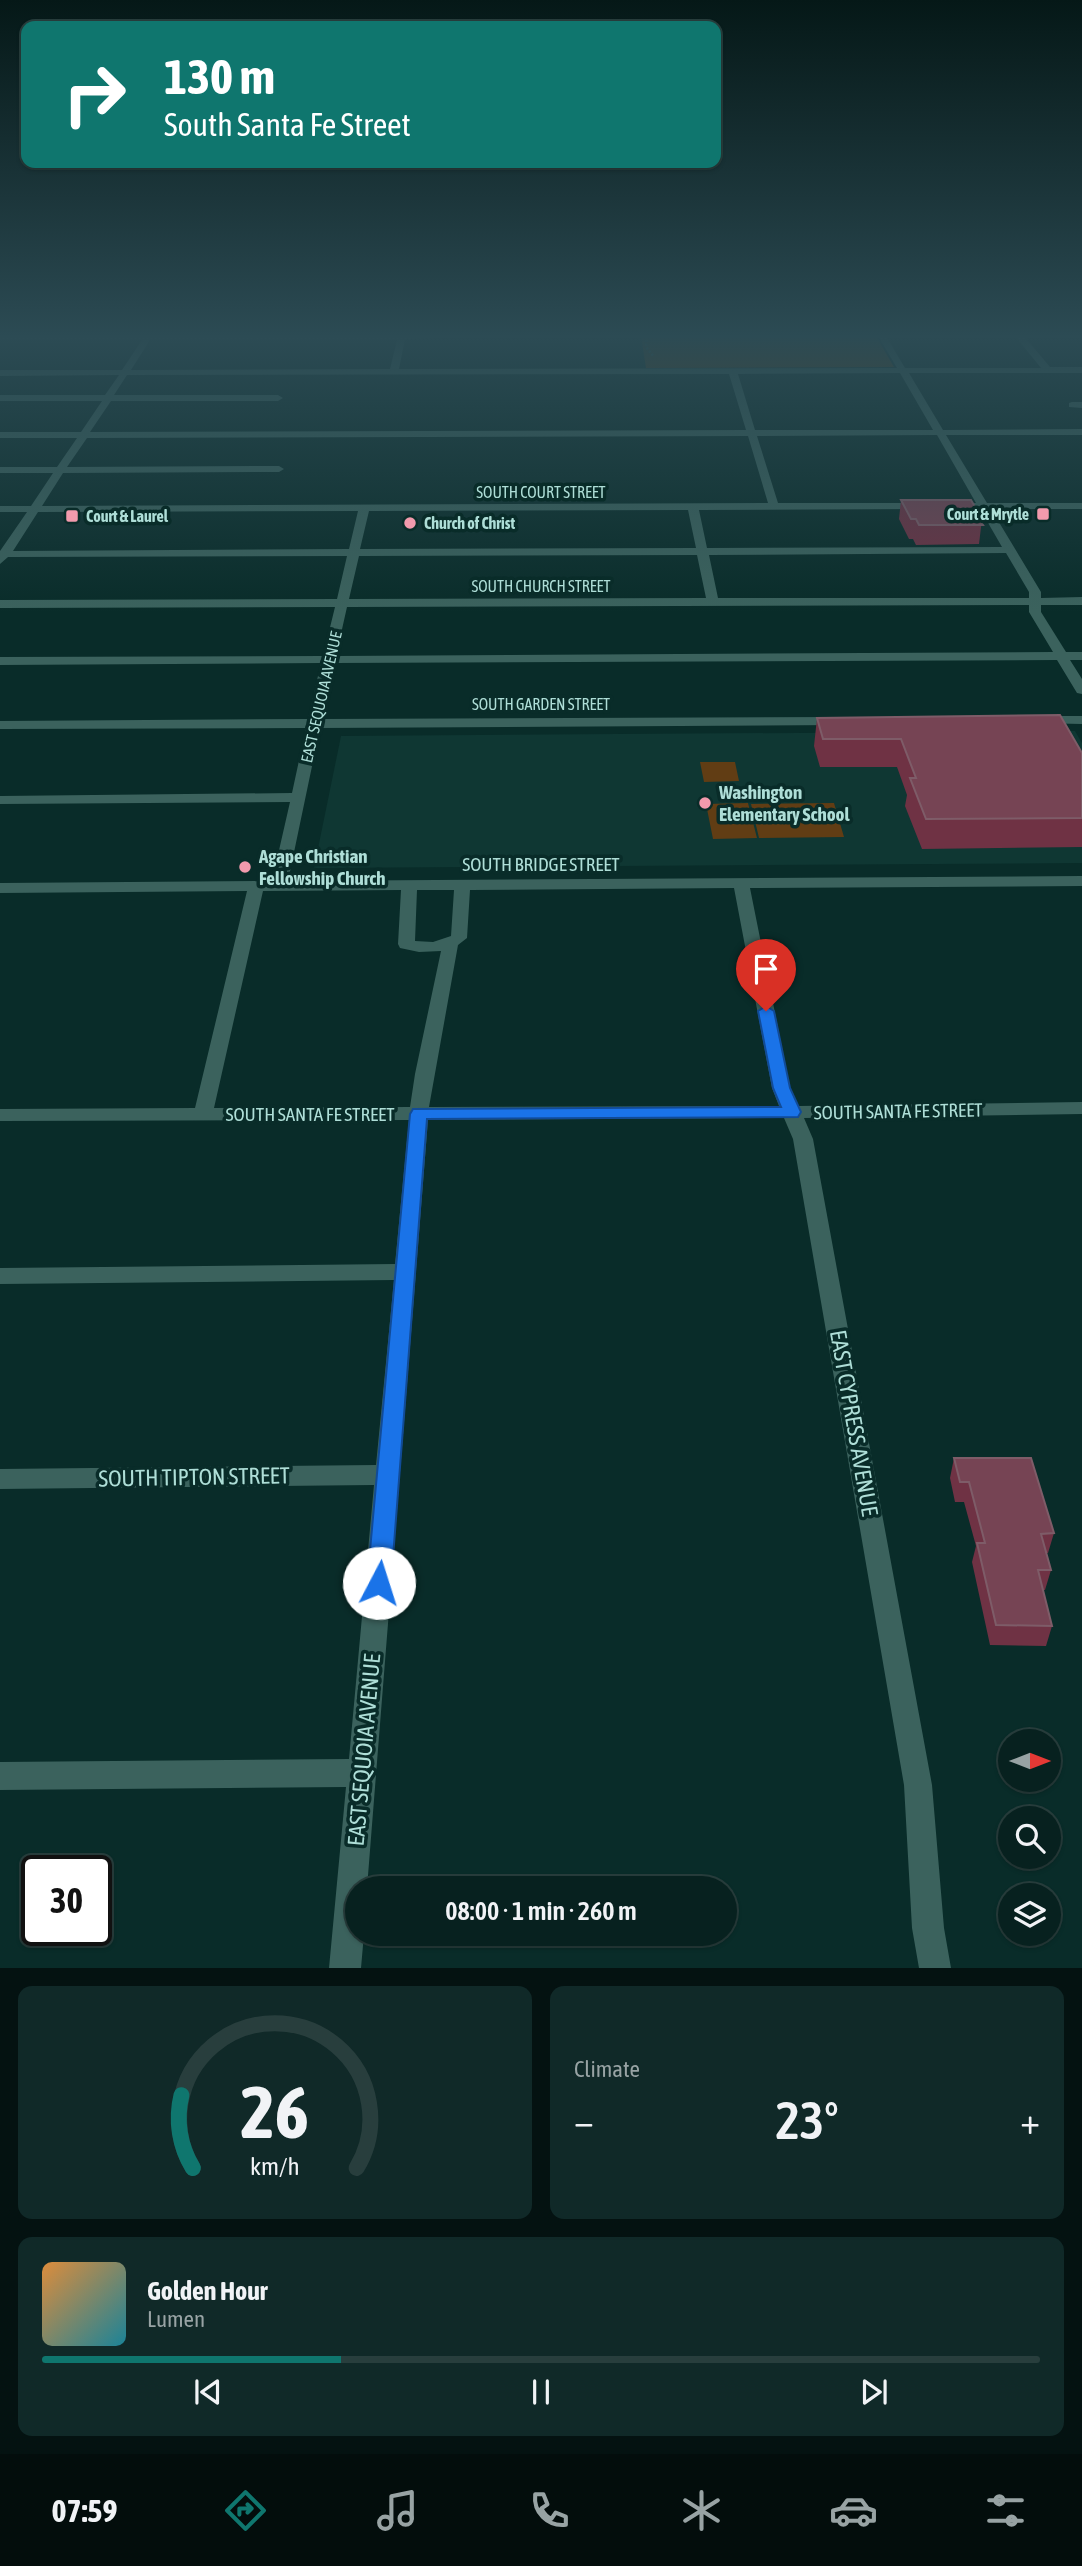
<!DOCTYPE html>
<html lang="en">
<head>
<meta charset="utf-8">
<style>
	:root { --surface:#07211f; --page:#102928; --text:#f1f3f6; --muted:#98a3a4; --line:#283e3d; --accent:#0f766e }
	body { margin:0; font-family:"Asap Condensed",sans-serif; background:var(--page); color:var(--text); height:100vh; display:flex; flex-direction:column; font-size:26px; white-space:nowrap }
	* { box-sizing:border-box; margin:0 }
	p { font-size:23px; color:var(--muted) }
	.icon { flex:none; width:38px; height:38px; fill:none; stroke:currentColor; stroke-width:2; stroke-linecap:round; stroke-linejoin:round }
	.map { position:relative; height:1968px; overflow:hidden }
	.drawer { display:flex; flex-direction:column; gap:18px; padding:18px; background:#041211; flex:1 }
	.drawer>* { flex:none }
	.hud { position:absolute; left:21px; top:21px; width:700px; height:147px; border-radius:14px; box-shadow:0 2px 5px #0004,0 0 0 2px var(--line); background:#0f766e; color:#fff; overflow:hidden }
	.needle { width:46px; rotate:90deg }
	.fabs { position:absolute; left:998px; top:1729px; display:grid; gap:14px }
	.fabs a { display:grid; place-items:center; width:63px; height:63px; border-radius:50%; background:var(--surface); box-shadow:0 2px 5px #0004,0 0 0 2px var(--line); font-size:35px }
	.speed { position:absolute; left:21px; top:1855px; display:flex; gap:14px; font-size:35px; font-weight:700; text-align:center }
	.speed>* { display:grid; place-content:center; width:91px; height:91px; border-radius:50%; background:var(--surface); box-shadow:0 2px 5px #0004,0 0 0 2px var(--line); line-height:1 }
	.speed .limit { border:4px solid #111; border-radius:10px; background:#fff; color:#111 }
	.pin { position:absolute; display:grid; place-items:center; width:60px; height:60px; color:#fff; margin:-72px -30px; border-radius:50% 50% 50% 0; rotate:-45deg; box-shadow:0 0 7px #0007 }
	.pin .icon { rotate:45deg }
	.me { position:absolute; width:77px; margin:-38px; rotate:5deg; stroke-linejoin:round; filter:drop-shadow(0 0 5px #0008) }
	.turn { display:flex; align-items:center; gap:24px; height:147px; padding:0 28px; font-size:32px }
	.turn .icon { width:91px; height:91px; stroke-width:2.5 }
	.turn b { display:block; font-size:49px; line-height:60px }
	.big { font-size:52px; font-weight:600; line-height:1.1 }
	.drawer .widget { flex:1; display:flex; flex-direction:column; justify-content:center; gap:10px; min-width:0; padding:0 24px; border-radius:14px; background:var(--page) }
	.drawer .dial { align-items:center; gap:0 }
	.dial svg { height:182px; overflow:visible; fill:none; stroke:var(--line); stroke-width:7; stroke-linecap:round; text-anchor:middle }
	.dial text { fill:var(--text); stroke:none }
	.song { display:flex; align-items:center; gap:21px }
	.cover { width:84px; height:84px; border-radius:10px; background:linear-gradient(135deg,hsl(30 70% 55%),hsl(190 70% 35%)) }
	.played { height:7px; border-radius:4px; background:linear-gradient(90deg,var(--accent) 30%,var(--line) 30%) }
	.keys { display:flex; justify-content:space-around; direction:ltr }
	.heat { display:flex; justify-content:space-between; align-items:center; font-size:38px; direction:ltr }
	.drawer .tiles { flex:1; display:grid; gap:18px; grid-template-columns:1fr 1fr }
	.widget:last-child { grid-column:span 2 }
	.trip { position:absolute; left:345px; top:1876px; width:392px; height:70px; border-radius:35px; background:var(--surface); box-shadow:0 2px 5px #0004,0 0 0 2px var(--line); font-weight:600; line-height:70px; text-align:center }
	.menu { display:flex; height:112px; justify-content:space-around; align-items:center; background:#030d0c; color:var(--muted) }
	.menu .icon { width:49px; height:49px }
	.menu .current { color:var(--accent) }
	.menu b { font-size:32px; color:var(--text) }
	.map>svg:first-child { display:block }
</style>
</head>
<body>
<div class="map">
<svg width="1082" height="1968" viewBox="0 0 1082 1968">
	<rect width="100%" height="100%" fill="#092c29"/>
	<path fill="#0f3733" d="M1075,731L1082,743V863L314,868L341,736Z"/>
	<path fill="#613d14" d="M641,336H876L894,367L646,368Z
		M700,762H735L739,781L704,782Z
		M748,803L757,838L713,839L706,804Z
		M834,803L844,837L759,838L751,804Z"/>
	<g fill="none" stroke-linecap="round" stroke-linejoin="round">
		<path stroke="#3d6560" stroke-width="2.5" stroke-dasharray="2 2" stroke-linecap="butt" d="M647,336L646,347L654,357"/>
		<path fill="#3b625d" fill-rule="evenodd" d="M0,336H510L405,339L399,369L897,368L878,336H886L905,368H1041L1015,336H1024L1050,367H1082V373H909L943,430L1082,429V435H946L987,503H1082V509H991L1041,592V598L1082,597V605H1041V612L1066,652H1082V660H1070L1082,679V694L1077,693L1057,660L334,663L322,719L840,717L847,721L840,725L320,728L288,881L1082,876V886L750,888L790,1088L798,1106L1082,1102V1114L804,1118L813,1139L932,1785L944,1928L951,1968H919L912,1928L904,1785L793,1139L784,1118L428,1120L367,1888H357V1934H364L361,1968H329L346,1787L0,1790V1762L349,1759L374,1485L0,1489V1469L376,1465L394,1280L0,1284V1268L395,1264L409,1120L0,1121V1109L195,1108L247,891L0,893V883L272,881L290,802L0,804V796L292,793L306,728L0,729V721L308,719L321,663L0,665V657L323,656L335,607L0,608V600L337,599L347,556L8,557L0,564V551L27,512H0V506H31L53,473H0V467H57L77,438H0V432H81L102,401H0V395H105L119,375L0,376V370H122L142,340H0ZM150,340H397L390,369L131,370ZM900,373L933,430H755L738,374ZM729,374L746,430L90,432L111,401H278L283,398L278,395H114L127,375ZM937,435L976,503H952L947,506L952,509H980L1002,547L707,548L699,510L924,509L929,506L924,503H778L757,436ZM748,436L768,503L42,506L63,473L279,472L284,469L279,466L67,467L87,438ZM688,510L696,548L360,549L369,511ZM358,511L349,549L13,551L38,512ZM1006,553L1029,592V598H718L709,555ZM697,555L706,598L349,599L359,556ZM1029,605V612L1053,652L336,656L347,607ZM734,888L772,1088L779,1106L429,1107L458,945L467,938L470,890ZM401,890L398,944L400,948L419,952L441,951L415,1074L410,1107L214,1108L263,891ZM417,890H454L451,936L433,942L415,941Z
			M1072,402H1082V408L1069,407V403Z
			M1039,716H1082V724L1034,723L1032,720Z"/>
	</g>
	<path fill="#6f3244" d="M901,500L982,519L979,544L916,545L913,539H909L899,519Z
		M817,718L1082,753V847L922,849L905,806L907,795L897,767H820L814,746Z
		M954,1458L1054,1533L1048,1553H1046L1051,1570L1045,1590H1043L1052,1626L1046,1646L990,1645L972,1562L976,1546L964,1502H955L950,1478Z"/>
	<path fill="#764454" stroke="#7e5c68" stroke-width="2" d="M901,500H971L982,519H979L983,525H919L916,519H911Z
		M1060,715L1082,753V818L926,819L910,778H916L901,739H823L817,718Z
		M954,1458H1031L1054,1533L1041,1534L1051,1570H1038L1052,1626L996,1625L977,1543H985L969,1482H960Z"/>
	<linearGradient id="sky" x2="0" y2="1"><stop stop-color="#051817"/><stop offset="0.55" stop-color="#2c4b54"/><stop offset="1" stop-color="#2c4b54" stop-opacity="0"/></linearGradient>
	<rect width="1082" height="612" fill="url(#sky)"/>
	<path fill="#1a73e8" stroke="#114b97" stroke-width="2" d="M766,1006L774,1011L790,1088L801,1112L798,1117L427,1119L391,1583L387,1591L379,1594L370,1591L367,1583L410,1114L413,1109L781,1107L773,1088L758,1011Z"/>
	<g fill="#f29aad" stroke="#092c29" stroke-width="2.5">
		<rect x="1036" y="507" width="14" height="14" rx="3.5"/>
		<rect x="65" y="509" width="14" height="14" rx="3.5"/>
		<circle cx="410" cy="523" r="7"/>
		<circle cx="705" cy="803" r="7"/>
		<circle cx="245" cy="867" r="7"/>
	</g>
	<g text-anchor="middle" stroke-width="7" stroke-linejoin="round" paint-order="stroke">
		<g font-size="16" fill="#aeded7" stroke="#092c29">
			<text x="541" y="498">SOUTH COURT STREET</text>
			<text x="541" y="592">SOUTH CHURCH STREET</text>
			<text transform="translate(321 697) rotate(-77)" y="6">EAST SEQUOIA AVENUE</text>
			<text x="541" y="710">SOUTH GARDEN STREET</text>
		</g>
		<g font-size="16" font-weight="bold" fill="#aeded7" stroke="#092c29" text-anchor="start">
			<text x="1029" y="520" text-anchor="end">Court &amp; Mrytle</text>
			<text x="86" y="522">Court &amp; Laurel</text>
			<text x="424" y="529">Church of Christ</text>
		</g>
		<g font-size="19" font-weight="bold" fill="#aeded7" stroke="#092c29" text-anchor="start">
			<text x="719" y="799">Washington<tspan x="719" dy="22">Elementary School</tspan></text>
			<text x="259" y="863">Agape Christian<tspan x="259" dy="22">Fellowship Church</tspan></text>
		</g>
		<g font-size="19" fill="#aeded7" stroke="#092c29">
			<text x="541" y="871">SOUTH BRIDGE STREET</text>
			<text transform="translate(898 1111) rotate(-1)" y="7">SOUTH SANTA FE STREET</text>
			<text x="310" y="1121">SOUTH SANTA FE STREET</text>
		</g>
		<g font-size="23" fill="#aeded7" stroke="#092c29">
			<text transform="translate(854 1423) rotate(80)" y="8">EAST CYPRESS AVENUE</text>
			<text transform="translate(194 1477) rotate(-1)" y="8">SOUTH TIPTON STREET</text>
			<text transform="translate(364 1750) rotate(-85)" y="8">EAST SEQUOIA AVENUE</text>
		</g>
	</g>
</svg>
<div class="fabs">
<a><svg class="needle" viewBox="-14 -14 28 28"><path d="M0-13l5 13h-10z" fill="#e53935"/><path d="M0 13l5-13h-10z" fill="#98a3a4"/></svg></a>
<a><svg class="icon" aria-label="search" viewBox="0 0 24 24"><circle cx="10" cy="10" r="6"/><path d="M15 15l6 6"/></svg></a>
<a><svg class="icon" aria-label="layers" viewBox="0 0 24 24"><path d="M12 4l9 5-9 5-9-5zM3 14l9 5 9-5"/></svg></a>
</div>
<div class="speed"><div class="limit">30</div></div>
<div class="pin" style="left:766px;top:1011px;background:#d93025"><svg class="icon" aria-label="arrive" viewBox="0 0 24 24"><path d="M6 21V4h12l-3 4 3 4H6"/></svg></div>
<svg class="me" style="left:379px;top:1583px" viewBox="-20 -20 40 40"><circle r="19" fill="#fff"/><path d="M0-13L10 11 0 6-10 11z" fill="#1a73e8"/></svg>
<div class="trip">08:00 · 1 min · 260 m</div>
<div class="hud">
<div class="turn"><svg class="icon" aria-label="right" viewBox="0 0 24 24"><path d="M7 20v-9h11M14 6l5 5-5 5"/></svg><div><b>130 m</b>South Santa Fe Street</div></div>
</div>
</div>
<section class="drawer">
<div class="tiles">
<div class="widget dial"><svg viewBox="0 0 100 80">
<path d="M14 69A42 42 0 1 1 86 69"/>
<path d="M14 69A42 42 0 0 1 9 37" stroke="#0f766e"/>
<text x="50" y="56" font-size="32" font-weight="700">26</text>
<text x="50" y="72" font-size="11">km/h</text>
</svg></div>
<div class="widget"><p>Climate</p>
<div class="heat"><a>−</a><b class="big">23°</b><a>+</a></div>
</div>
<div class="widget">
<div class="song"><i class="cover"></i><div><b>Golden Hour</b><p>Lumen</p></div></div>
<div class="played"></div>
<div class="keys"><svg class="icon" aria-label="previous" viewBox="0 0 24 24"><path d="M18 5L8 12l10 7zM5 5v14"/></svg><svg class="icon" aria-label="pause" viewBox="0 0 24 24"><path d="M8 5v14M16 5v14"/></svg><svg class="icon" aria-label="next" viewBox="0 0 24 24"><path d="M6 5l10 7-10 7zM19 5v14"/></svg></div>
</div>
</div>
</section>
<nav class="menu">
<b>07:59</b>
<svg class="icon current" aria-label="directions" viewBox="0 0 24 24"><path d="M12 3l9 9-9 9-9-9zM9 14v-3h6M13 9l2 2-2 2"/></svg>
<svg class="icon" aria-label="music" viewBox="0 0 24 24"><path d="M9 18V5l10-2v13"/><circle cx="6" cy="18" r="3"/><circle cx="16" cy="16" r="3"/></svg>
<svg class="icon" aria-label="phone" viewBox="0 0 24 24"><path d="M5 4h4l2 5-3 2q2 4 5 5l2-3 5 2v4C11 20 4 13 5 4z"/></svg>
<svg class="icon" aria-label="climate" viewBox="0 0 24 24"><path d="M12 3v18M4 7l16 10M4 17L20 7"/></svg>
<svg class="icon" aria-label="car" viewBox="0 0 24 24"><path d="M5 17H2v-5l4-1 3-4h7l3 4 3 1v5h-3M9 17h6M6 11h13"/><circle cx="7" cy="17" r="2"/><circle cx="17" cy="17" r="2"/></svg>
<svg class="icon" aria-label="filters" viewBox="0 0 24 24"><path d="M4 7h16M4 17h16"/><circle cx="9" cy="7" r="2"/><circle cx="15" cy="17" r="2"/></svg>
</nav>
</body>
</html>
